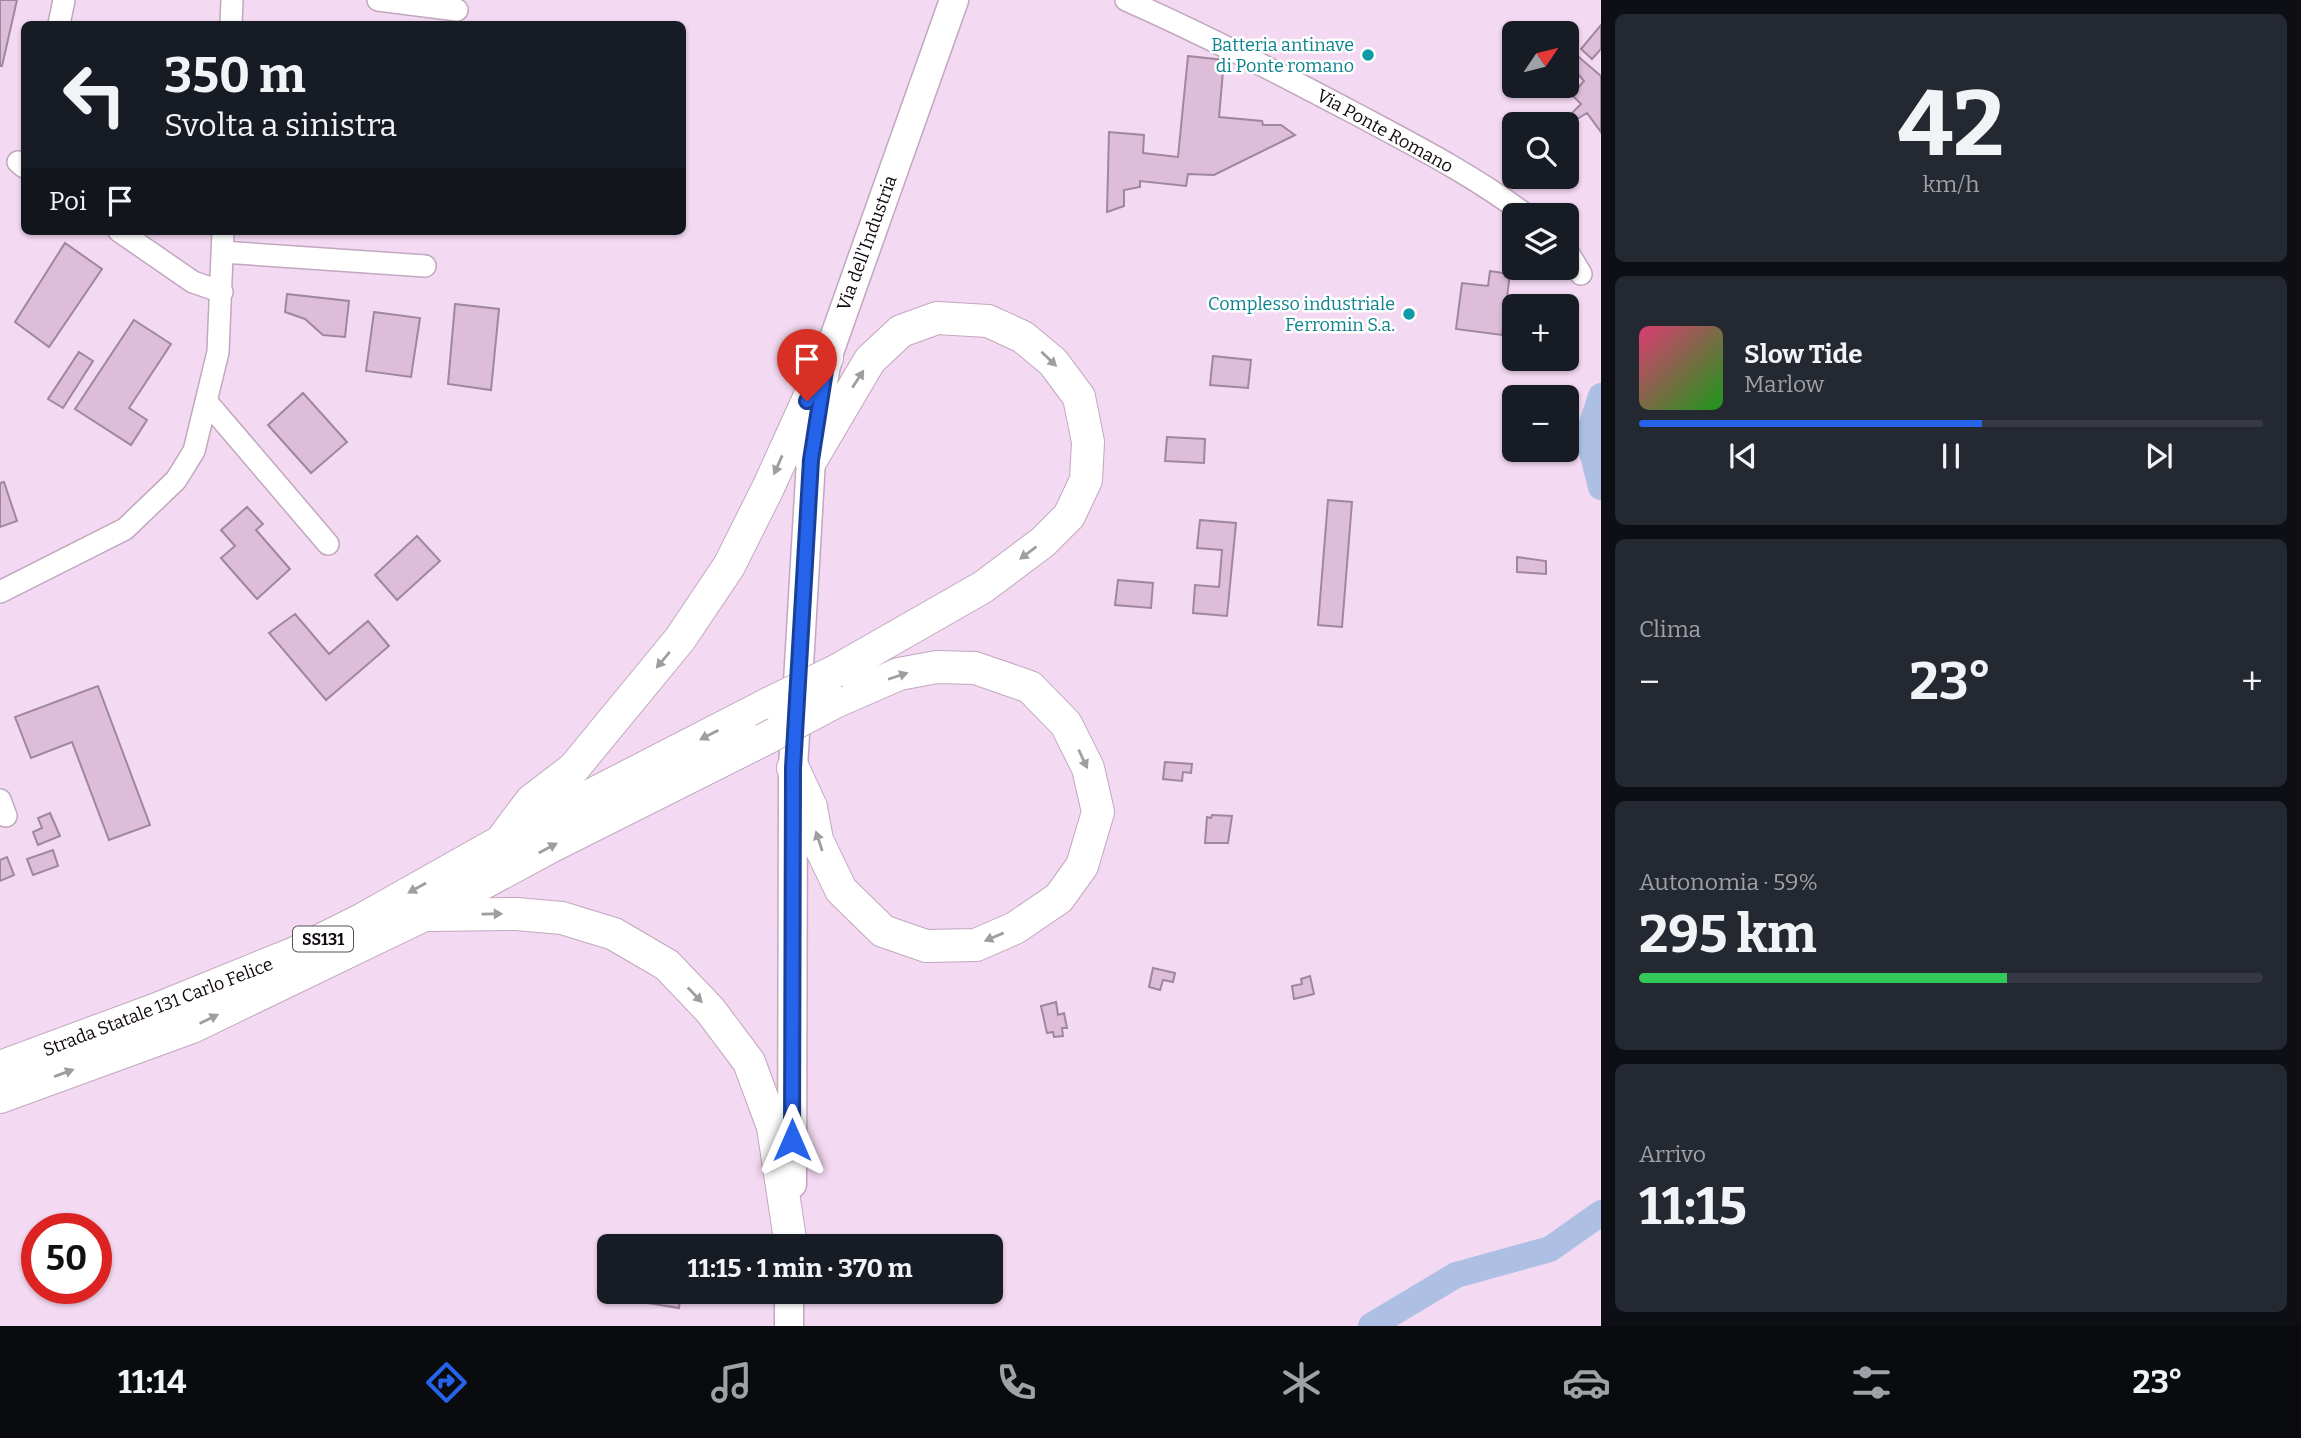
<!DOCTYPE html>
<html lang="it">
<head>
<meta charset="utf-8">
<style>
	:root { --surface:#171b24; --page:#242831; --text:#f1f3f6; --muted:#9ea1a6; --line:#363941; --accent:#2563eb }
	body { margin:0; font-family:Bitter,serif; background:var(--page); color:var(--text); height:100vh; display:flex; flex-direction:column; font-size:26px; white-space:nowrap }
	* { box-sizing:border-box; margin:0 }
	p { font-size:23px; color:var(--muted) }
	.icon { flex:none; width:38px; height:38px; fill:none; stroke:currentColor; stroke-width:2; stroke-linecap:round; stroke-linejoin:round }
	.map { position:relative; flex:1; overflow:hidden }
	.details { display:flex; flex-direction:column; gap:14px; padding:14px; background:#0d0f14; width:700px }
	.details>* { flex:none }
	.banner { position:absolute; left:21px; top:21px; width:665px; height:214px; border-radius:10px; box-shadow:0 2px 5px #0004; background:#171b24; color:var(--text); overflow:hidden }
	.needle { width:46px; rotate:55deg }
	.tools { position:absolute; left:1502px; top:21px; display:grid; gap:14px }
	.tools a { display:grid; place-items:center; width:77px; height:77px; border-radius:10px; background:var(--surface); box-shadow:0 2px 5px #0004; font-size:35px }
	.speed { position:absolute; left:21px; top:1213px; display:flex; gap:14px; font-size:35px; font-weight:700; text-align:center }
	.speed>* { display:grid; place-content:center; width:91px; height:91px; border-radius:50%; background:var(--surface); box-shadow:0 2px 5px #0004; line-height:1 }
	.speed .limit { border:10px solid #d22; background:#fff; color:#111 }
	.pin { position:absolute; display:grid; place-items:center; width:60px; height:60px; color:#fff; margin:-72px -30px; border-radius:50% 50% 50% 0; rotate:-45deg; box-shadow:0 0 7px #0007 }
	.pin .icon { rotate:45deg }
	.me { position:absolute; width:77px; margin:-38px; rotate:0deg; stroke-linejoin:round; filter:drop-shadow(0 0 5px #0008) }
	.turn { display:flex; align-items:center; gap:24px; height:147px; padding:0 28px; font-size:32px }
	.turn .icon { width:91px; height:91px; stroke-width:2.5 }
	.turn b { display:block; font-size:49px; line-height:60px }
	.then { display:flex; align-items:center; height:66px; padding:0 28px; background:#0003; gap:14px; font-size:26px }
	.big { font-size:52px; font-weight:700; line-height:1.1 }
	.details .tile { flex:1; display:flex; flex-direction:column; justify-content:center; gap:10px; min-width:0; padding:0 24px; border-radius:10px; background:var(--page) }
	.details .dial { align-items:center; gap:0 }
	.dial b { font-size:91px; line-height:1 }
	.song { display:flex; align-items:center; gap:21px }
	.cover { width:84px; height:84px; border-radius:10px; background:linear-gradient(135deg,hsl(340 70% 55%),hsl(120 70% 35%)) }
	.played { height:7px; border-radius:4px; background:linear-gradient(90deg,var(--accent) 55%,var(--line) 55%) }
	.keys { display:flex; justify-content:space-around; direction:ltr }
	.heat { display:flex; justify-content:space-between; align-items:center; font-size:38px; direction:ltr }
	.charge { height:10px; border-radius:5px; background:linear-gradient(90deg,#34c759 59%,var(--line) 0) }
	.trip { position:absolute; left:597px; top:1234px; width:406px; height:70px; border-radius:10px; background:var(--surface); box-shadow:0 2px 5px #0004; font-weight:700; line-height:70px; text-align:center }
	.dock { display:flex; height:112px; justify-content:space-around; align-items:center; background:#090b0e; color:var(--muted) }
	.dock .icon { width:49px; height:49px }
	.dock .on { color:var(--accent) }
	.dock b { font-size:32px; color:var(--text) }
	main { display:flex; flex:1; min-height:0 }
	.map>svg:first-child { display:block }
</style>
</head>
<body>
<main>
<div class="map">
<svg width="1601" height="1326" viewBox="0 0 1601 1326">
	<rect width="100%" height="100%" fill="#f3d9f1"/>
	<g fill="none" stroke-linecap="round" stroke-linejoin="round">
		<path stroke="#adc0e3" stroke-width="26" d="M1601,396L1588,436L1601,487
			M1371,1326L1456,1275L1550,1249L1601,1213"/>
	</g>
	<path fill="#ddbdda" stroke="#9f879d" stroke-width="2" d="M0,0H17L2,66H0Z
		M1601,25V49L1592,59L1581,49Z
		M1574,53L1601,76V132L1587,113L1577,119L1572,113L1581,104L1572,95L1584,81L1567,61Z
		M1188,56L1224,60L1219,117L1262,121L1263,125H1281L1295,135L1214,175L1188,174L1186,186L1140,181V187L1124,190V206L1107,212L1109,132L1144,135L1143,153L1178,157Z
		M1566,162L1573,178L1559,185L1555,177H1566Z
		M65,243L102,269L49,347L15,322Z
		M1490,271L1510,274L1502,335L1456,329L1462,283L1488,286Z
		M287,294L349,301L345,337L323,335L305,319L285,312Z
		M455,304L499,309L491,390L448,384Z
		M374,312L420,318L411,377L366,371Z
		M134,320L171,344L129,408L147,420L131,445L75,409Z
		M79,352L93,361L63,408L48,399Z
		M1213,356L1251,360L1248,388L1210,385Z
		M303,393L347,442L311,473L268,425Z
		M1167,437L1205,439L1204,463L1165,461Z
		M4,482L17,521L0,527V483Z
		M1328,500L1352,502L1342,627L1318,625Z
		M247,507L263,524L256,530L290,569L257,599L221,558L235,546L221,530Z
		M1200,520L1236,523L1227,616L1193,613L1195,585L1219,587L1222,550L1197,548Z
		M417,536L440,561L397,600L375,575Z
		M1517,557L1546,561V574L1517,572Z
		M1118,580L1153,583L1151,608L1115,605Z
		M295,614L329,654L368,621L389,646L326,700L269,633Z
		M98,686L150,825L109,840L72,742L31,758L15,717Z
		M1165,762L1192,764L1191,773L1183,772L1182,781L1163,779Z
		M50,813L60,836L38,845L33,832L42,828L38,818Z
		M1212,815L1232,816L1228,843H1205L1207,817L1211,818Z
		M53,850L58,866L33,875L27,859Z
		M7,857L14,875L0,881V860Z
		M1153,968L1175,973L1173,982L1163,980L1160,990L1149,987Z
		M1310,976L1314,994L1294,999L1292,986L1302,984L1301,979Z
		M1056,1002L1058,1015L1064,1013L1067,1028H1062L1063,1036L1054,1037L1053,1032L1047,1033L1041,1006Z
		M642,1292H681L679,1308L641,1302Z"/>
	<g fill="none" stroke-linecap="round" stroke-linejoin="round">
		<defs>
			<path id="minor" d="M378,0L457,10
				M1126,0C1205,35 1280,74 1356,114C1414,145 1473,175 1526,215
				M59,24L64,0
				M231,24L232,0
				M18,162L24,167
				M119,231L193,282L222,292
				M1566,249L1581,274
				M222,252L425,266
				M206,401L328,544
				M0,592L125,529L176,480L194,451L218,352L223,231
				M0,800L6,816"/>
			<path id="major" d="M792,1184L793,768L811,460L827,358L954,0
				M789,1326V1292"/>
			<path id="highway" d="M811,460L870,360L901,331L937,318L988,321L1023,337L1053,362L1079,397L1088,442L1086,480L1069,516L1043,542L983,587L836,671
				M793,768L811,807L817,840L841,890L883,931L926,946L976,945L1015,928L1059,898L1082,866L1098,812L1088,768L1066,724L1030,687L975,668L937,667L899,674L835,702
				M504,837L531,801L574,768L680,639L729,566L768,488L827,358
				M428,915L516,914L562,918L614,934L667,965L710,1010L749,1062L773,1127L791,1246
				M0,1067L157,1009L295,953L363,919L498,843L770,703
				M0,1097L192,1027L424,915L552,846L763,740"/>
		</defs>
		<use href="#minor" stroke="#c1a8be" stroke-width="24"/>
		<use href="#major" stroke="#c1a8be" stroke-width="31"/>
		<use href="#highway" stroke="#c1a8be" stroke-width="34"/>
		<use href="#minor" stroke="#fff" stroke-width="21"/>
		<use href="#major" stroke="#fff" stroke-width="28"/>
		<use href="#highway" stroke="#fff" stroke-width="32"/>
		<defs>
			<path id="highway-bridge" d="M770,703L836,671
				M763,740L835,702"/>
		</defs>
		<use href="#highway-bridge" stroke="#c1a8be" stroke-width="34" stroke-linecap="butt"/>
		<use href="#highway-bridge" stroke="#fff" stroke-width="32"/>
	</g>
	<defs><path id="oneway-solid" d="M-6-.8H1V-3.2L6.5 0L1 3.2V.8H-6Z" transform="scale(1.75)"/></defs>
	<g fill="#a09c9f">
		<use href="#oneway-solid" transform="translate(1049 359) rotate(44)"/>
		<use href="#oneway-solid" transform="translate(858 379) rotate(-57)"/>
		<use href="#oneway-solid" transform="translate(778 465) rotate(114)"/>
		<use href="#oneway-solid" transform="translate(1028 553) rotate(143)"/>
		<use href="#oneway-solid" transform="translate(663 660) rotate(130)"/>
		<use href="#oneway-solid" transform="translate(898 676) rotate(-18)"/>
		<use href="#oneway-solid" transform="translate(709 735) rotate(153)"/>
		<use href="#oneway-solid" transform="translate(1083 759) rotate(65)"/>
		<use href="#oneway-solid" transform="translate(819 841) rotate(-108)"/>
		<use href="#oneway-solid" transform="translate(548 848) rotate(-28)"/>
		<use href="#oneway-solid" transform="translate(417 888) rotate(151)"/>
		<use href="#oneway-solid" transform="translate(492 914) rotate(-1)"/>
		<use href="#oneway-solid" transform="translate(994 937) rotate(157)"/>
		<use href="#oneway-solid" transform="translate(695 995) rotate(46)"/>
		<use href="#oneway-solid" transform="translate(209 1019) rotate(-26)"/>
		<use href="#oneway-solid" transform="translate(64 1073) rotate(-20)"/>
	</g>
	<g fill="none" stroke-linecap="round" stroke-linejoin="round">
		<defs>
			<path id="route" d="M792,1140L793,768L811,460L827,358L807,401"/>
		</defs>
		<use href="#route" stroke="#184099" stroke-width="18"/>
		<use href="#route" stroke="#2563eb" stroke-width="12"/>
	</g>
	<g fill="#0f9aa8" stroke="#fff" stroke-width="2.5">
		<circle cx="1368" cy="55" r="7"/>
		<circle cx="1409" cy="314" r="7"/>
	</g>
	<g text-anchor="middle" stroke-width="5" stroke-linejoin="round" paint-order="stroke">
		<rect fill="#fff" stroke="#585258" stroke-width="2" x="293" y="926.5" width="60" height="25" rx="5"/>
		<g font-size="16" font-weight="bold" fill="#110810">
			<text x="323" y="945">SS131</text>
		</g>
		<g font-size="18" fill="#0d838f" stroke="#fff" text-anchor="end">
			<text x="1354" y="51">Batteria antinave<tspan x="1354" dy="21">di Ponte romano</tspan></text>
			<text x="1395" y="310">Complesso industriale<tspan x="1395" dy="21">Ferromin S.a.</tspan></text>
		</g>
		<g font-size="18" fill="#110810" stroke="#fff">
			<text transform="translate(1385 131) rotate(29)" y="6">Via Ponte Romano</text>
			<text transform="translate(867 243) rotate(-70)" y="6">Via dell'Industria</text>
			<text transform="translate(158 1007) rotate(-21)" y="6">Strada Statale 131 Carlo Felice</text>
		</g>
	</g>
</svg>
<div class="tools">
<a><svg class="needle" viewBox="-14 -14 28 28"><path d="M0-13l5 13h-10z" fill="#e53935"/><path d="M0 13l5-13h-10z" fill="#9ea1a6"/></svg></a>
<a><svg class="icon" aria-label="search" viewBox="0 0 24 24"><circle cx="10" cy="10" r="6"/><path d="M15 15l6 6"/></svg></a>
<a><svg class="icon" aria-label="layers" viewBox="0 0 24 24"><path d="M12 4l9 5-9 5-9-5zM3 14l9 5 9-5"/></svg></a>
<a>+</a>
<a>−</a>
</div>
<div class="speed"><div class="limit">50</div></div>
<div class="pin" style="left:807px;top:401px;background:#d93025"><svg class="icon" aria-label="arrive" viewBox="0 0 24 24"><path d="M6 21V4h12l-3 4 3 4H6"/></svg></div>
<svg class="me" style="left:792px;top:1140px" viewBox="-20 -20 40 40"><path d="M0-17L14 15 0 8-14 15z" fill="#2563eb" stroke="#fff" stroke-width="4"/></svg>
<div class="trip">11:15 · 1 min · 370 m</div>
<div class="banner">
<div class="turn"><svg class="icon" aria-label="left" viewBox="0 0 24 24"><path d="M17 20v-9H6M10 6l-5 5 5 5"/></svg><div><b>350 m</b>Svolta a sinistra</div></div>
<div class="then">Poi<svg class="icon" aria-label="arrive" viewBox="0 0 24 24"><path d="M6 21V4h12l-3 4 3 4H6"/></svg></div>
</div>
</div>
<section class="details">
<div class="tile dial"><b>42</b><p>km/h</p></div>
<div class="tile">
<div class="song"><i class="cover"></i><div><b>Slow Tide</b><p>Marlow</p></div></div>
<div class="played"></div>
<div class="keys"><svg class="icon" aria-label="previous" viewBox="0 0 24 24"><path d="M18 5L8 12l10 7zM5 5v14"/></svg><svg class="icon" aria-label="pause" viewBox="0 0 24 24"><path d="M8 5v14M16 5v14"/></svg><svg class="icon" aria-label="next" viewBox="0 0 24 24"><path d="M6 5l10 7-10 7zM19 5v14"/></svg></div>
</div>
<div class="tile"><p>Clima</p>
<div class="heat"><a>−</a><b class="big">23°</b><a>+</a></div>
</div>
<div class="tile"><p>Autonomia · 59%</p><b class="big">295 km</b><div class="charge"></div></div>
<div class="tile"><p>Arrivo</p><b class="big">11:15</b></div>
</section>
</main>
<nav class="dock">
<b>11:14</b>
<svg class="icon on" aria-label="directions" viewBox="0 0 24 24"><path d="M12 3l9 9-9 9-9-9zM9 14v-3h6M13 9l2 2-2 2"/></svg>
<svg class="icon" aria-label="music" viewBox="0 0 24 24"><path d="M9 18V5l10-2v13"/><circle cx="6" cy="18" r="3"/><circle cx="16" cy="16" r="3"/></svg>
<svg class="icon" aria-label="phone" viewBox="0 0 24 24"><path d="M5 4h4l2 5-3 2q2 4 5 5l2-3 5 2v4C11 20 4 13 5 4z"/></svg>
<svg class="icon" aria-label="climate" viewBox="0 0 24 24"><path d="M12 3v18M4 7l16 10M4 17L20 7"/></svg>
<svg class="icon" aria-label="car" viewBox="0 0 24 24"><path d="M5 17H2v-5l4-1 3-4h7l3 4 3 1v5h-3M9 17h6M6 11h13"/><circle cx="7" cy="17" r="2"/><circle cx="17" cy="17" r="2"/></svg>
<svg class="icon" aria-label="filters" viewBox="0 0 24 24"><path d="M4 7h16M4 17h16"/><circle cx="9" cy="7" r="2"/><circle cx="15" cy="17" r="2"/></svg>
<b>23°</b>
</nav>
</body>
</html>
